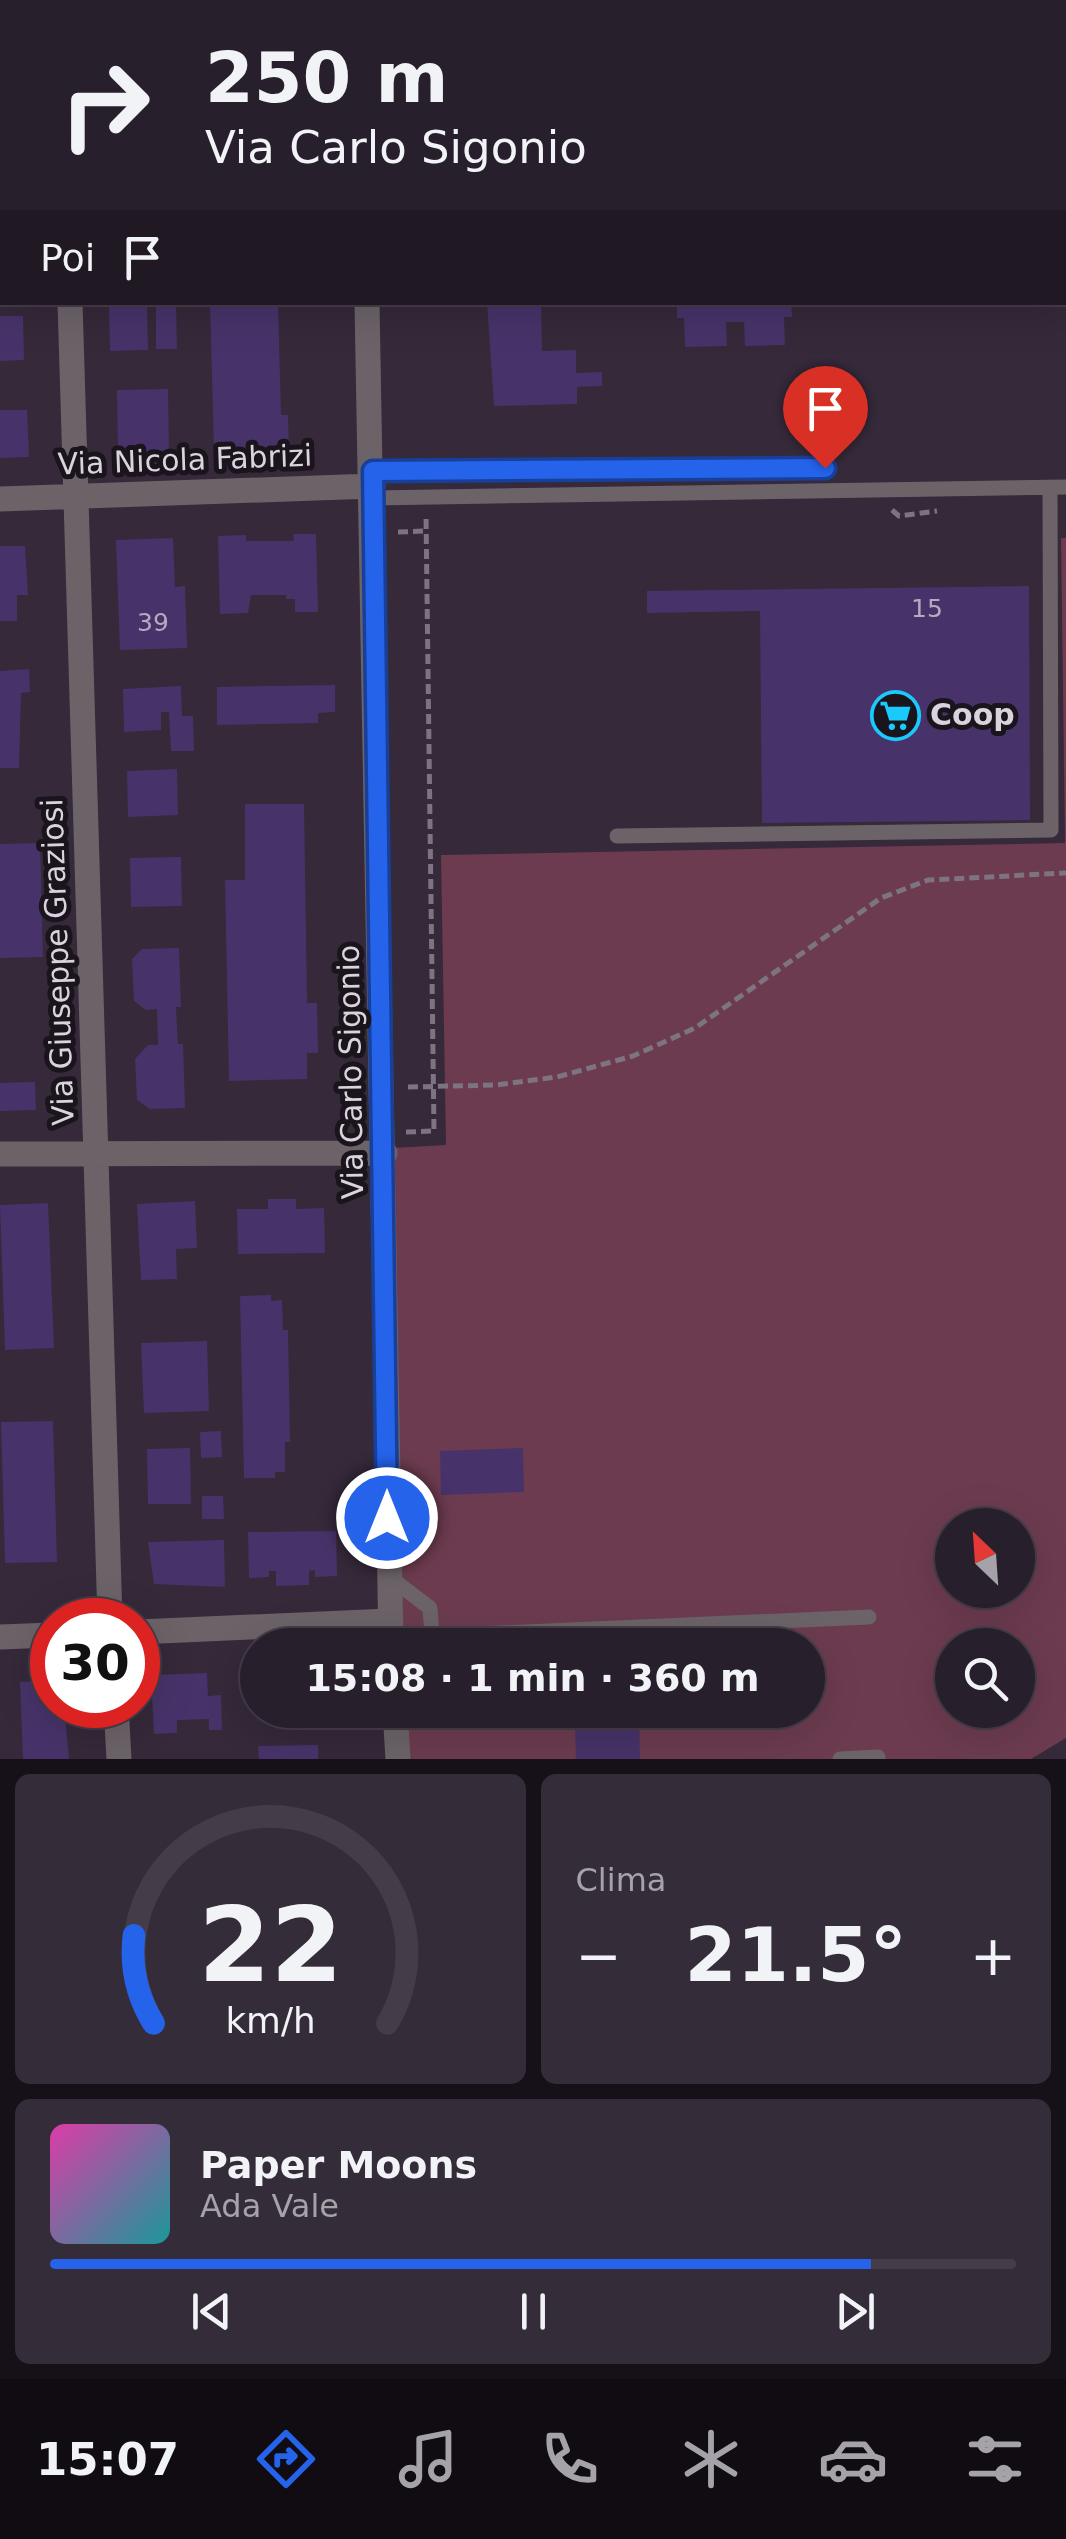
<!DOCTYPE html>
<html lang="it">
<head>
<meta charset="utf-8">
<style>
	:root { --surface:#281f2c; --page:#342c38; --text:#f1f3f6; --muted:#a5a2a9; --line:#443d48; --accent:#2563eb }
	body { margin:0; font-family:"DejaVu Sans",sans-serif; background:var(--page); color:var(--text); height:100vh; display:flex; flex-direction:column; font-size:38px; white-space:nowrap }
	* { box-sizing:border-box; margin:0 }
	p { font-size:32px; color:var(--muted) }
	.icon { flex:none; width:55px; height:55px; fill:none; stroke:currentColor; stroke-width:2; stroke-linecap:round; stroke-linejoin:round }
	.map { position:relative; height:1759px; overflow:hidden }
	.details { display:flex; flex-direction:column; gap:15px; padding:15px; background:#161118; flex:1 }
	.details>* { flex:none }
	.guide { position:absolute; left:0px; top:0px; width:1068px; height:305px; box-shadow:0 10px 40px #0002,0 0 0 2px var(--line); background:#281f2c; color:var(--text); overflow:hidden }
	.needle { width:65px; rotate:335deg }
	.tools { position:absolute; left:935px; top:1508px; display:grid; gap:20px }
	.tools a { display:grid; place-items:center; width:100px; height:100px; border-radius:50%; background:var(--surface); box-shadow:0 10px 40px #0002,0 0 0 2px var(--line); font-size:50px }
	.speed { position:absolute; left:30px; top:1598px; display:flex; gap:20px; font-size:50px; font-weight:700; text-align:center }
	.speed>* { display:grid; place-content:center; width:130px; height:130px; border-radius:50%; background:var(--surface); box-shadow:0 10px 40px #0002,0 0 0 2px var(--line); line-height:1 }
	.speed .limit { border:15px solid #d22; background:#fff; color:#111 }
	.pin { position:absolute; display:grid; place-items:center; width:85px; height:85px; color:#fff; margin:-102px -42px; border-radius:50% 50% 50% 0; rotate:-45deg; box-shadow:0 0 10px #0007 }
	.pin .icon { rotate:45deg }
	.me { position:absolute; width:110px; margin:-55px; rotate:0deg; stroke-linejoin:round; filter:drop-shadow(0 0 8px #0008) }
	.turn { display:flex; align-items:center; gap:35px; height:210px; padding:0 40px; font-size:45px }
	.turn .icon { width:130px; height:130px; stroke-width:2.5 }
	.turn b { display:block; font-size:70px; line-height:85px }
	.then { display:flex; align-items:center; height:95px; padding:0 40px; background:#0003; gap:20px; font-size:38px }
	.big { font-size:75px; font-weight:800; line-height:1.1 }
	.details .card { flex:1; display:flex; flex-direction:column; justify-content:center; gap:15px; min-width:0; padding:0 35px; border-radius:15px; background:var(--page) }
	.details .dial { align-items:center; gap:0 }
	.dial svg { height:260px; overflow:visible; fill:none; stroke:var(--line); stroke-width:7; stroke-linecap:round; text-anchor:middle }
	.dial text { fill:var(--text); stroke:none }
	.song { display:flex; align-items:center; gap:30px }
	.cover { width:120px; height:120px; border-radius:15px; background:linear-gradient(135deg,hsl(320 70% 55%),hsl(180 70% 35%)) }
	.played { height:10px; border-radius:5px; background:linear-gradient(90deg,var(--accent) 85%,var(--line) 85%) }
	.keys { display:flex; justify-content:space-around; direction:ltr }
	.heat { display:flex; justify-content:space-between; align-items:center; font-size:55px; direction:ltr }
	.details .tiles { flex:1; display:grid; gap:15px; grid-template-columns:1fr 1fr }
	.card:last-child { grid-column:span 2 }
	.trip { position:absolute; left:240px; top:1628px; width:585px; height:100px; border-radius:50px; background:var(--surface); box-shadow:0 10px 40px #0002,0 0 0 2px var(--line); font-weight:800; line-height:100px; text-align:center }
	.tabs { display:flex; height:160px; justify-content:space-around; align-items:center; background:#100c12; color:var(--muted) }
	.tabs .icon { width:70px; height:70px }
	.tabs .current { color:var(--accent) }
	.tabs b { font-size:45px; color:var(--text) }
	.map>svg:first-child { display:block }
</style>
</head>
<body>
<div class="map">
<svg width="1066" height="1759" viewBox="0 0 1066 1759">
	<rect width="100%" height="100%" fill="#35293a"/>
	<path fill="#6c3b4f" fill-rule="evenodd" d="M1061,538H1066V1738L1031,1759H404V1710H808V1645H403L393,1148L446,1145L441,855L1065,843ZM952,1525H1018V1590H952ZM952,1645H1018V1710H952Z"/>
	<path fill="#473369" d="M210,302H278L281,415H288L289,448L214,450Z
		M487,302H541L542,351L576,350V373L602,372V386L577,387V404L494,406Z
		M677,302H791L792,317H784L785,345L745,346L744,322H726L727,346L685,347L684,318H677Z
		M156,303H176L177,349H156Z
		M147,305L148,350L110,351L109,306Z
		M0,316H23L24,360L0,361Z
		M168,389L169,452L118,453L117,390Z
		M0,410H27L29,457L0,458Z
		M293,534H316L318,612H295V599H286V595H251L248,613L220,614L218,536L246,535V541H294Z
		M173,538L175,587L185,586L187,648L120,650L116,540Z
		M0,546H25L28,595H17V621H0Z
		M1029,586L1030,820L762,823L760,611L647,613V591Z
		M29,669L30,692L21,693L19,768H0V671Z
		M335,685V712L318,713V723L217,725V687Z
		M181,686L182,716H193L194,751H171L169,712H161V730L124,732L123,689Z
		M177,769L178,815L128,817L127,771Z
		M245,804H304L307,1003H317L318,1053H307V1079L229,1081L225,880H245Z
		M40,843L43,957L0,958V844Z
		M181,857L182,906L131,907L130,858Z
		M179,948L181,1007H176L177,1027L178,1044H183L185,1108L150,1109L137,1100L135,1059L148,1045H158L157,1009L146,1010L134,1001L132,959L142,949Z
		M35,1082L36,1110L0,1111V1083Z
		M268,1199H296V1209L324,1208L325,1253L238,1254L237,1209H268Z
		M195,1201L197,1248L176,1249L177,1279L141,1280L137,1204Z
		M48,1203L54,1348L5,1350L0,1205Z
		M271,1295V1301L282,1300L283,1330H288L290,1442H285V1472H275V1478H244L240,1296Z
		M207,1341L209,1411L144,1413L141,1343Z
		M53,1421L57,1562L5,1563L1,1422Z
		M221,1431L222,1457L201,1458L200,1432Z
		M190,1448L191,1504H148L147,1449Z
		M523,1448L524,1492L441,1495L440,1451Z
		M202,1496H223L224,1519H202Z
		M336,1531L337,1576L315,1577V1570L309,1571V1585L276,1586V1571H269V1577L249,1578L248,1532Z
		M224,1540L225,1587L154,1584L148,1542Z
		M207,1673L208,1696L221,1695L222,1730H209V1719L177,1720V1733L154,1734L151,1675Z
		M52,1681V1705H64L69,1759H23L20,1682Z
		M591,1710H736V1715L639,1718L640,1759H576L575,1720L591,1719Z
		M318,1745V1759H259L258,1746Z"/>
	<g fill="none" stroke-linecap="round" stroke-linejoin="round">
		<path stroke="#7d7381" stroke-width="5" stroke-dasharray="10 5" stroke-linecap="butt" d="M416,0V2
			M892,510L899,516L937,511
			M398,532L426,531
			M408,1087L496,1085L557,1077L633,1056L695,1028L881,898L928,880L1066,873
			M406,1132L434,1131L426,516"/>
		<path stroke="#6c6369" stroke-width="15" d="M373,471L825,467
			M373,498L1066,487
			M617,836L1051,830L1050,488
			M388,1576L430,1608L432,1636L869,1617
			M840,1759L878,1757"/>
		<path stroke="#6c6369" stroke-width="25" d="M60,0V2
			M358,0V2
			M70,302L110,1620
			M367,302L391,1645
			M0,499L373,486
			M0,1154L385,1153
			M138,1632L389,1621
			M0,1637L52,1635
			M116,1705L119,1759
			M395,1710L398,1759"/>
	</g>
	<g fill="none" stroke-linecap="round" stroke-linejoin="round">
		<defs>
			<path id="route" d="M387,1518L373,471L825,468"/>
		</defs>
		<use href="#route" stroke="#184099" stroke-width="25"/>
		<use href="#route" stroke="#2563eb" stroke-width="18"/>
	</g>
	<defs>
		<symbol id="supermarket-ring" viewBox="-11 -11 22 22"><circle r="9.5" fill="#1a141c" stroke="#1acafc" stroke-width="1.5"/><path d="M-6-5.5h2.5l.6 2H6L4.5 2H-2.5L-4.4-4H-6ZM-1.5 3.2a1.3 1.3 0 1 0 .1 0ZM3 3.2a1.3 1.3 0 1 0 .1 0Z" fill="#1acafc"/></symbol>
	</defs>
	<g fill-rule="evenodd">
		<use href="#supermarket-ring" x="868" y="688" width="55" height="55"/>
	</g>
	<g text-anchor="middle" stroke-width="10" stroke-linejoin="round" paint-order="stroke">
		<g font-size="25" fill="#b5aabf">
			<text x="927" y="617">15</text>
			<text x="153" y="631">39</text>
		</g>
		<g font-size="30" fill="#dad2dc" stroke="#1a141c">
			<text transform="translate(185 460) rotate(-2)" y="10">Via Nicola Fabrizi</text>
			<text transform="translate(58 962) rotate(-92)" y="10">Via Giuseppe Graziosi</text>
			<text transform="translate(351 1072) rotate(-91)" y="10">Via Carlo Sigonio</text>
		</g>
		<g font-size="30" font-weight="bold" fill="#dad2dc" stroke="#1a141c" text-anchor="start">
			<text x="930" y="725">Coop</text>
		</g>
	</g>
</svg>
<div class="tools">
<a><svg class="needle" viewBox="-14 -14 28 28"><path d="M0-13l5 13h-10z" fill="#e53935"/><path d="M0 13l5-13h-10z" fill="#a5a2a9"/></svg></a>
<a><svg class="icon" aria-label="search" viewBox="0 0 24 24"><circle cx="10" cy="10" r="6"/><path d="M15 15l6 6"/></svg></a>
</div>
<div class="speed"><div class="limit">30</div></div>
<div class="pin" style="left:825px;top:468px;background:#d93025"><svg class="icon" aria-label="arrive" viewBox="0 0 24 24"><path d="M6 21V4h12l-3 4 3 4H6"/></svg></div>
<svg class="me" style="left:387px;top:1518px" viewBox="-20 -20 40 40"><circle r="17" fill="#2563eb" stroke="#fff" stroke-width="3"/><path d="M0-11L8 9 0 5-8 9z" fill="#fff"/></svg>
<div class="trip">15:08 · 1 min · 360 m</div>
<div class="guide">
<div class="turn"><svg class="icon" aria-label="right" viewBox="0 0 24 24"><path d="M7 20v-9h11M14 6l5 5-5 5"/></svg><div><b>250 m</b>Via Carlo Sigonio</div></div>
<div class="then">Poi<svg class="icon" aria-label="arrive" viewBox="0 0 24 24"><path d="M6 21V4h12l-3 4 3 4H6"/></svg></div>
</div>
</div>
<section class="details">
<div class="tiles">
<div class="card dial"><svg viewBox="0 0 100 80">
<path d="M14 69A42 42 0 1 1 86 69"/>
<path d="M14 69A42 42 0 0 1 8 42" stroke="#2563eb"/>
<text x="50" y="56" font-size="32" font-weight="700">22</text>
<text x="50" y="72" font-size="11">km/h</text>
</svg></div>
<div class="card"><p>Clima</p>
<div class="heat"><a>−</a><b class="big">21.5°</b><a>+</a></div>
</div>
<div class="card">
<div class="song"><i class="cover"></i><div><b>Paper Moons</b><p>Ada Vale</p></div></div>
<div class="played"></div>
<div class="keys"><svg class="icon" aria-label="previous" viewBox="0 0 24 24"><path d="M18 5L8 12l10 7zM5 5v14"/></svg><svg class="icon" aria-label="pause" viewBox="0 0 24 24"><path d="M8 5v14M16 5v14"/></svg><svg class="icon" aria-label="next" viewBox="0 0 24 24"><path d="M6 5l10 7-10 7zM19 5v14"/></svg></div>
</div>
</div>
</section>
<nav class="tabs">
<b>15:07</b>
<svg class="icon current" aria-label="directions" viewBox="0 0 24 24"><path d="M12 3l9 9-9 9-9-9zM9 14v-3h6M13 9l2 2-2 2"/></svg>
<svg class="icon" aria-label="music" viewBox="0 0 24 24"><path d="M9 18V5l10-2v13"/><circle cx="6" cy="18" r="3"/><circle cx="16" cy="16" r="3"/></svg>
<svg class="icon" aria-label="phone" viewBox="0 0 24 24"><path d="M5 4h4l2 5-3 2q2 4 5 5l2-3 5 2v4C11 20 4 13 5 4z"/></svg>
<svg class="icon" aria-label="climate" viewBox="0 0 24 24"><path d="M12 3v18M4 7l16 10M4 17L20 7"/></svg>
<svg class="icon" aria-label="car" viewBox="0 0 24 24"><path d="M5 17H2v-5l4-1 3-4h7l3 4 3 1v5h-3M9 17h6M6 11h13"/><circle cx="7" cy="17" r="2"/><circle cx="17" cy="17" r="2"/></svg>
<svg class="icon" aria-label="filters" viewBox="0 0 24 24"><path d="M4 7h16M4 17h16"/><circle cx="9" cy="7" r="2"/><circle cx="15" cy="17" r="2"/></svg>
</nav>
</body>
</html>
